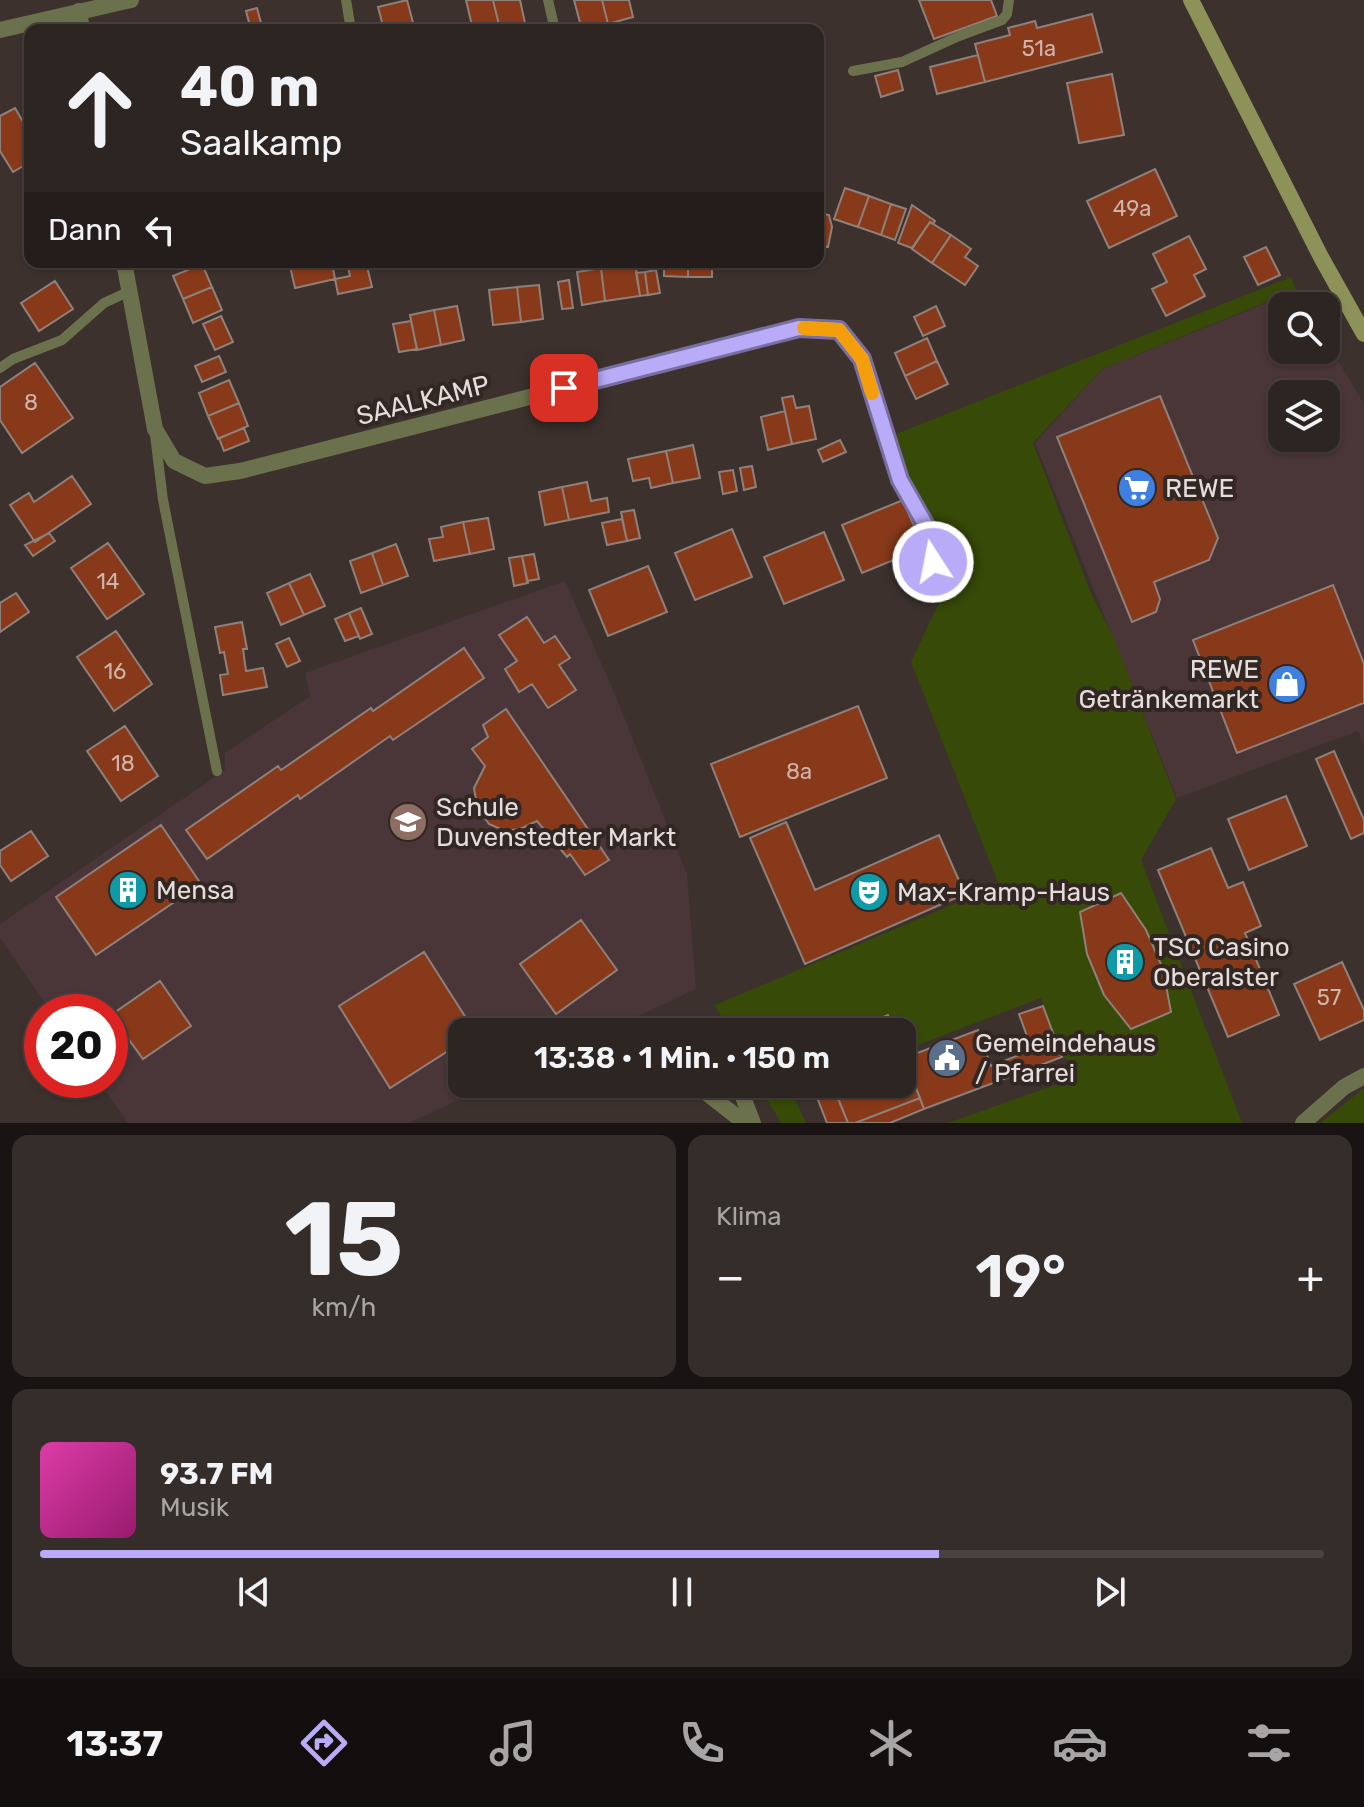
<!DOCTYPE html>
<html lang="de">
<head>
<meta charset="utf-8">
<style>
	:root { --surface:#2d2522; --page:#352d2a; --text:#f1f3f6; --muted:#a7a5a5; --line:#484240; --accent:#b9abf7 }
	body { margin:0; font-family:Rubik,sans-serif; background:var(--page); color:var(--text); height:100vh; display:flex; flex-direction:column; font-size:30px; white-space:nowrap }
	* { box-sizing:border-box; margin:0 }
	p { font-size:26px; color:var(--muted) }
	.icon { flex:none; width:44px; height:44px; fill:none; stroke:currentColor; stroke-width:2; stroke-linecap:round; stroke-linejoin:round }
	.map { position:relative; height:1123px; overflow:hidden }
	.panel { display:flex; flex-direction:column; gap:12px; padding:12px; background:#191413; flex:1 }
	.panel>* { flex:none }
	.banner { position:absolute; left:24px; top:24px; width:800px; height:244px; border-radius:16px; box-shadow:0 2px 6px #0004,0 0 0 2px var(--line); background:#2d2522; color:var(--text); overflow:hidden }
	.controls { position:absolute; left:1268px; top:292px; display:grid; gap:16px }
	.controls a { display:grid; place-items:center; width:72px; height:72px; border-radius:16px; background:var(--surface); box-shadow:0 2px 6px #0004,0 0 0 2px var(--line); font-size:40px }
	.speed { position:absolute; left:24px; top:994px; display:flex; gap:16px; font-size:40px; font-weight:700; text-align:center }
	.speed>* { display:grid; place-content:center; width:104px; height:104px; border-radius:50%; background:var(--surface); box-shadow:0 2px 6px #0004,0 0 0 2px var(--line); line-height:1 }
	.speed .limit { border:12px solid #d22; background:#fff; color:#111 }
	.pin { position:absolute; display:grid; place-items:center; width:68px; height:68px; color:#fff; margin:-34px; border-radius:16px; box-shadow:0 4px 12px #0006 }
	.me { position:absolute; width:88px; margin:-44px; rotate:349deg; stroke-linejoin:round; filter:drop-shadow(0 0 6px #0008) }
	.turn { display:flex; align-items:center; gap:28px; height:168px; padding:0 24px; font-size:36px }
	.turn .icon { width:104px; height:104px; stroke-width:2.5 }
	.turn b { display:block; font-size:56px; line-height:68px }
	.then { display:flex; align-items:center; height:76px; padding:0 24px; background:#0003; gap:16px; font-size:30px }
	.big { font-size:60px; font-weight:600; line-height:1.1 }
	.panel .tile { flex:1; display:flex; flex-direction:column; justify-content:center; gap:12px; min-width:0; padding:0 28px; border-radius:16px; background:var(--page) }
	.panel .dial { align-items:center; gap:0 }
	.dial b { font-size:104px; line-height:1 }
	.song { display:flex; align-items:center; gap:24px }
	.cover { width:96px; height:96px; border-radius:12px; background:linear-gradient(135deg,hsl(320 70% 55%),hsl(320 70% 35%)) }
	.played { height:8px; border-radius:4px; background:linear-gradient(90deg,var(--accent) 70%,var(--line) 70%) }
	.keys { display:flex; justify-content:space-around; direction:ltr }
	.heat { display:flex; justify-content:space-between; align-items:center; font-size:44px; direction:ltr }
	.panel .tiles { flex:1; display:grid; gap:12px; grid-template-columns:1fr 1fr }
	.tile:last-child { grid-column:span 2 }
	.trip { position:absolute; left:448px; top:1018px; width:468px; height:80px; border-radius:16px; background:var(--surface); box-shadow:0 2px 6px #0004,0 0 0 2px var(--line); font-weight:600; line-height:80px; text-align:center }
	.dock { display:flex; height:128px; justify-content:space-around; align-items:center; background:#120f0e; color:var(--muted) }
	.dock .icon { width:56px; height:56px }
	.dock .active { color:var(--accent) }
	.dock b { font-size:36px; color:var(--text) }
	.map>svg:first-child { display:block }
</style>
</head>
<body>
<div class="map">
<svg width="1364" height="1123" viewBox="0 0 1364 1123">
	<rect width="100%" height="100%" fill="#3c312d"/>
	<path fill="#4a3537" fill-rule="evenodd" d="M1296,291L1306,306H1282V350H1326V340L1364,404V745L1358,731L1177,798L1035,443L1102,369ZM1282,394H1326V438H1282Z"/>
	<path fill="#4a3538" d="M565,581L617,699L687,874L696,989L604,1032H462V1084H493L409,1123H128L98,1080H110V1012H51L0,938V924L225,770V753L310,696L305,673Z"/>
	<path fill="#374a07" d="M1291,277L1296,290L1102,369L1033,443L1091,593L1114,638L1176,799L1141,860L1242,1123H948L1069,1080L1076,1064L1062,1057L1041,998L902,1051V1032H729L715,1005L999,885L911,662L946,588L897,454L896,434Z
		M758,1084H816L792,1094L806,1123H781Z
		M1364,1088V1123H1320Z"/>
	<path fill="#883919" stroke="#8e817c" stroke-width="2" d="M407,0L415,30H384L378,7Z
		M466,0H493L500,29L473,30Z
		M493,0H520L525,23L500,29Z
		M574,0H602L608,24L582,30Z
		M602,0H629L633,17L608,24Z
		M919,0H991L997,16L934,39Z
		M257,8L263,30H251L246,11Z
		M1092,14L1102,52L985,82L975,44L1010,35L1008,28L1035,21L1037,28Z
		M978,55L985,82L937,94L930,67Z
		M898,70L903,90L881,97L875,76Z
		M1112,74L1124,135L1079,143L1067,83Z
		M15,108L30,134V162L13,172L0,151V116Z
		M1155,169L1177,216L1109,248L1087,201Z
		M845,188L869,196L858,227L834,219Z
		M869,196L891,204L881,235L858,227Z
		M891,204L906,209L895,240L881,235Z
		M912,205L935,221L933,224L930,222L912,248L898,243Z
		M820,213L829,215L832,227L828,247L818,245Z
		M930,222L951,235L932,263L912,249Z
		M951,235L971,249L965,257L978,266L965,285L932,263Z
		M1189,236L1206,269L1194,275L1205,296L1166,316L1152,289L1167,282L1153,254Z
		M1266,247L1280,275L1258,285L1244,257Z
		M289,262H337L338,267L333,268L335,279L295,288Z
		M347,262H366L372,287L338,294L335,279L350,276Z
		M622,262H635L640,296L605,301L601,268L623,266Z
		M664,262H688V277L664,276Z
		M688,262H712V277H688Z
		M202,264L212,287L183,299L173,276Z
		M601,268L605,301L582,305L577,272Z
		M656,270L660,293L648,295L645,272Z
		M645,272L648,295L640,296L636,273Z
		M569,280L573,308L562,309L558,282Z
		M55,281L73,309L39,331L21,303Z
		M539,285L543,319L521,322L517,287Z
		M212,287L222,310L193,323L183,299Z
		M517,287L521,322L493,325L489,290Z
		M457,306L464,340L441,345L434,310Z
		M936,306L945,326L923,336L914,317Z
		M434,310L441,345L417,350L410,315Z
		M221,316L233,342L215,350L203,324Z
		M411,321L417,349L399,352L393,324Z
		M927,338L937,361L905,376L895,353Z
		M219,356L226,372L202,382L195,366Z
		M937,361L948,384L916,399L905,376Z
		M35,363L73,418L22,453L0,420V387Z
		M229,380L239,403L208,416L199,393Z
		M793,396L796,408L809,406L816,439L792,444L782,398Z
		M1160,396L1218,538L1209,560L1154,582L1160,599L1156,612L1132,622L1057,437Z
		M239,403L248,426L218,439L208,416Z
		M785,411L792,444L768,450L761,417Z
		M244,428L249,441L224,451L219,438Z
		M840,440L846,452L823,462L818,450Z
		M693,445L700,478L673,483L666,451Z
		M666,451L673,483L651,488L649,478L633,481L628,459Z
		M752,466L756,487L744,490L740,468Z
		M733,470L737,491L723,494L719,472Z
		M72,476L91,504L35,542L10,505L29,493L34,502Z
		M587,482L591,501L607,498L609,512L569,520L562,487Z
		M562,487L569,520L545,525L539,492Z
		M903,500L923,548L862,573L842,525Z
		M634,510L640,538L627,541L621,512Z
		M488,518L494,549L470,554L463,522Z
		M622,519L627,541L607,545L602,523Z
		M463,522L470,554L434,561L429,539L443,537L441,527Z
		M732,529L752,577L695,600L675,553Z
		M824,532L844,580L784,604L764,557Z
		M49,533L55,541L33,556L25,545Z
		M108,543L144,594L107,619L71,568Z
		M396,544L408,576L383,585L372,553Z
		M372,553L383,585L361,593L350,561Z
		M534,554L539,579L527,581L522,556Z
		M522,556L528,583L514,586L509,558Z
		M648,566L667,612L608,636L589,590Z
		M310,574L325,606L304,615L289,583Z
		M289,583L304,615L281,625L267,593Z
		M1333,585L1364,664V703L1237,753L1193,640Z
		M16,593L29,612L0,632V603Z
		M361,608L372,634L360,639L349,613Z
		M349,613L359,636L345,641L335,619Z
		M527,617L544,643L555,636L570,658L559,665L576,690L548,708L532,684L519,692L505,669L517,661L499,635Z
		M242,622L247,649H243L246,671L263,668L267,687L223,695L220,675L228,674L224,652L220,653L215,627Z
		M116,631L152,684L114,711L77,657Z
		M289,638L300,661L287,667L276,644Z
		M464,648L484,678L393,740L390,736L300,799L298,795L207,859L186,830L278,766L281,770L371,708L373,711Z
		M858,706L887,778L740,837L711,764Z
		M506,709L609,860L585,875L570,854L567,857L537,821L520,829L505,831L489,824L477,807L474,788L485,766L472,749L488,737L483,725Z
		M125,726L158,776L121,801L87,751Z
		M1334,751L1364,820V833L1351,839L1316,759Z
		M1286,796L1307,846L1249,870L1228,819Z
		M786,822L815,890L939,835L965,894L805,964L750,838Z
		M161,825L201,884L96,955L56,897Z
		M31,831L48,856L11,881L0,865V851Z
		M1211,848L1228,888L1243,882L1261,926L1245,933L1279,1015L1228,1037L1158,870Z
		M1121,893L1146,930L1163,969L1171,1012L1131,1029L1104,995L1087,954L1080,912Z
		M581,920L617,970L556,1014L520,964Z
		M424,952L475,1032H462V1042L390,1088L339,1006Z
		M1342,962L1364,1010V1020L1320,1040L1294,984Z
		M160,981L191,1026L143,1059L111,1015Z
		M1043,1006L1062,1057L924,1109L904,1058L978,1030L991,1066L1032,1050L1019,1014Z
		M888,1015L894,1032H846Z
		M902,1052L920,1098L855,1123H848L832,1084H902Z
		M833,1085L848,1123H827L815,1092Z
		M920,1098L924,1109L890,1123H855Z"/>
	<g fill="none" stroke-linecap="round" stroke-linejoin="round">
		<path stroke="#6c714d" stroke-width="10" d="M346,0L351,30
			M548,0L555,30
			M853,71L902,62L959,36L1002,20L1007,14L1009,0
			M0,368L13,359L62,340L104,303L130,291
			M880,417L900,480L937,545L933,562L911,570
			M155,435L163,500L217,771"/>
		<path stroke="#6c714d" stroke-width="16" d="M79,11L82,30
			M0,30L131,0
			M124,262L155,429L174,461L205,476L240,471L799,328L839,330L862,359L880,417
			M695,1084L745,1123
			M738,1084L753,1123
			M1303,1123L1344,1087L1364,1076"/>
		<path stroke="#8c9258" stroke-width="16" d="M1191,0L1321,257L1364,334"/>
	</g>
	<g fill="none" stroke-linecap="round" stroke-linejoin="round">
		<defs>
			<path id="route" d="M564,388L799,328L839,330L862,359L900,480L937,545L933,562"/>
		</defs>
		<use href="#route" stroke="#786fa1" stroke-width="20"/>
		<use href="#route" stroke="#b9abf7" stroke-width="14"/>
		<path stroke="#f59e0b" stroke-width="14" d="M804,328L839,330L862,359L872,393"/>
	</g>
	<defs>
		<symbol id="supermarket-disc" viewBox="-11 -11 22 22"><circle r="9.5" fill="#3f7fe0" stroke="#322723"/><path d="M-6-5.5h2.5l.6 2H6L4.5 2H-2.5L-4.4-4H-6ZM-1.5 3.2a1.3 1.3 0 1 0 .1 0ZM3 3.2a1.3 1.3 0 1 0 .1 0Z" fill="#fff"/></symbol>
		<symbol id="shop-disc" viewBox="-11 -11 22 22"><circle r="9.5" fill="#3f7fe0" stroke="#322723"/><path d="M-5-2.5h2.3a2.7 3.5 0 0 1 5.4 0H5L5.5 6h-11ZM-1.5-2.5h3a1.5 2.3 0 0 0-3 0Z" fill="#fff"/></symbol>
		<symbol id="school-disc" viewBox="-11 -11 22 22"><circle r="9.5" fill="#8d6e63" stroke="#322723"/><path d="M0-5L7-2L0 1L-7-2ZM-4 1L0 2.5L4 1V4Q0 6-4 4Z" fill="#fff"/></symbol>
		<symbol id="building-disc" viewBox="-11 -11 22 22"><circle r="9.5" fill="#0f9aa8" stroke="#322723"/><path d="M-4-6H4V6H1V3H-1V6H-4ZM-2.5-4.3h1.7v1.8h-1.7ZM.8-4.3h1.7v1.8H.8ZM-2.5-1h1.7V.8h-1.7ZM.8-1h1.7V.8H.8Z" fill="#fff"/></symbol>
		<symbol id="theatre-disc" viewBox="-11 -11 22 22"><circle r="9.5" fill="#0f9aa8" stroke="#322723"/><path d="M-5-5.5Q0-4 5-5.5V0Q5 5 0 6Q-5 5-5 0ZM-3.3-2.5H-1v1.5H-3.3ZM1-2.5H3.3v1.5H1ZM-2.8 1Q0 5.5 2.8 1Z" fill="#fff"/></symbol>
		<symbol id="civic-disc" viewBox="-11 -11 22 22"><circle r="9.5" fill="#5c6f8a" stroke="#322723"/><path d="M-.6-6.5H3V-4.5H.6V-3L4-1V1h2V6H-6V1h2V-1L-.6-3ZM-1.2 2.5V6h2.4V2.5Z" fill="#fff"/></symbol>
	</defs>
	<g fill-rule="evenodd">
		<use href="#supermarket-disc" x="1115" y="466" width="44" height="44"/>
		<use href="#shop-disc" x="1265" y="662" width="44" height="44"/>
		<use href="#school-disc" x="386" y="800" width="44" height="44"/>
		<use href="#building-disc" x="106" y="868" width="44" height="44"/>
		<use href="#theatre-disc" x="847" y="870" width="44" height="44"/>
		<use href="#building-disc" x="1103" y="940" width="44" height="44"/>
		<use href="#civic-disc" x="925" y="1036" width="44" height="44"/>
	</g>
	<g text-anchor="middle" stroke-width="8" stroke-linejoin="round" paint-order="stroke">
		<g font-size="22" fill="#ceb4aa">
			<text x="1039" y="56">51a</text>
			<text x="1132" y="216">49a</text>
			<text x="31" y="410">8</text>
			<text x="108" y="589">14</text>
			<text x="115" y="679">16</text>
			<text x="123" y="771">18</text>
			<text x="799" y="779">8a</text>
			<text x="1329" y="1005">57</text>
		</g>
		<g font-size="26" fill="#e5dddb" stroke="#322723">
			<text transform="translate(423 400) rotate(-14)" y="9">SAALKAMP</text>
		</g>
		<g font-size="26" fill="#e5dddb" stroke="#322723" text-anchor="start">
			<text x="1165" y="497">REWE</text>
			<text x="1259" y="678" text-anchor="end">REWE<tspan x="1259" dy="30">Getränkemarkt</tspan></text>
			<text x="436" y="816">Schule<tspan x="436" dy="30">Duvenstedter Markt</tspan></text>
			<text x="156" y="899">Mensa</text>
			<text x="897" y="901">Max-Kramp-Haus</text>
			<text x="1153" y="956">TSC Casino<tspan x="1153" dy="30">Oberalster</tspan></text>
			<text x="975" y="1052">Gemeindehaus<tspan x="975" dy="30">/ Pfarrei</tspan></text>
		</g>
	</g>
</svg>
<div class="controls">
<a><svg class="icon" aria-label="search" viewBox="0 0 24 24"><circle cx="10" cy="10" r="6"/><path d="M15 15l6 6"/></svg></a>
<a><svg class="icon" aria-label="layers" viewBox="0 0 24 24"><path d="M12 4l9 5-9 5-9-5zM3 14l9 5 9-5"/></svg></a>
</div>
<div class="speed"><div class="limit">20</div></div>
<div class="pin" style="left:564px;top:388px;background:#d93025"><svg class="icon" aria-label="arrive" viewBox="0 0 24 24"><path d="M6 21V4h12l-3 4 3 4H6"/></svg></div>
<svg class="me" style="left:933px;top:562px" viewBox="-20 -20 40 40"><circle r="17" fill="#b9abf7" stroke="#fff" stroke-width="3"/><path d="M0-11L8 9 0 5-8 9z" fill="#fff"/></svg>
<div class="trip">13:38 · 1 Min. · 150 m</div>
<div class="banner">
<div class="turn"><svg class="icon" aria-label="ahead" viewBox="0 0 24 24"><path d="M12 20V5M6 11l6-6 6 6"/></svg><div><b>40 m</b>Saalkamp</div></div>
<div class="then">Dann<svg class="icon" aria-label="left" viewBox="0 0 24 24"><path d="M17 20v-9H6M10 6l-5 5 5 5"/></svg></div>
</div>
</div>
<section class="panel">
<div class="tiles">
<div class="tile dial"><b>15</b><p>km/h</p></div>
<div class="tile"><p>Klima</p>
<div class="heat"><a>−</a><b class="big">19°</b><a>+</a></div>
</div>
<div class="tile">
<div class="song"><i class="cover"></i><div><b>93.7 FM</b><p>Musik</p></div></div>
<div class="played"></div>
<div class="keys"><svg class="icon" aria-label="previous" viewBox="0 0 24 24"><path d="M18 5L8 12l10 7zM5 5v14"/></svg><svg class="icon" aria-label="pause" viewBox="0 0 24 24"><path d="M8 5v14M16 5v14"/></svg><svg class="icon" aria-label="next" viewBox="0 0 24 24"><path d="M6 5l10 7-10 7zM19 5v14"/></svg></div>
</div>
</div>
</section>
<nav class="dock">
<b>13:37</b>
<svg class="icon active" aria-label="directions" viewBox="0 0 24 24"><path d="M12 3l9 9-9 9-9-9zM9 14v-3h6M13 9l2 2-2 2"/></svg>
<svg class="icon" aria-label="music" viewBox="0 0 24 24"><path d="M9 18V5l10-2v13"/><circle cx="6" cy="18" r="3"/><circle cx="16" cy="16" r="3"/></svg>
<svg class="icon" aria-label="phone" viewBox="0 0 24 24"><path d="M5 4h4l2 5-3 2q2 4 5 5l2-3 5 2v4C11 20 4 13 5 4z"/></svg>
<svg class="icon" aria-label="climate" viewBox="0 0 24 24"><path d="M12 3v18M4 7l16 10M4 17L20 7"/></svg>
<svg class="icon" aria-label="car" viewBox="0 0 24 24"><path d="M5 17H2v-5l4-1 3-4h7l3 4 3 1v5h-3M9 17h6M6 11h13"/><circle cx="7" cy="17" r="2"/><circle cx="17" cy="17" r="2"/></svg>
<svg class="icon" aria-label="filters" viewBox="0 0 24 24"><path d="M4 7h16M4 17h16"/><circle cx="9" cy="7" r="2"/><circle cx="15" cy="17" r="2"/></svg>
</nav>
</body>
</html>
